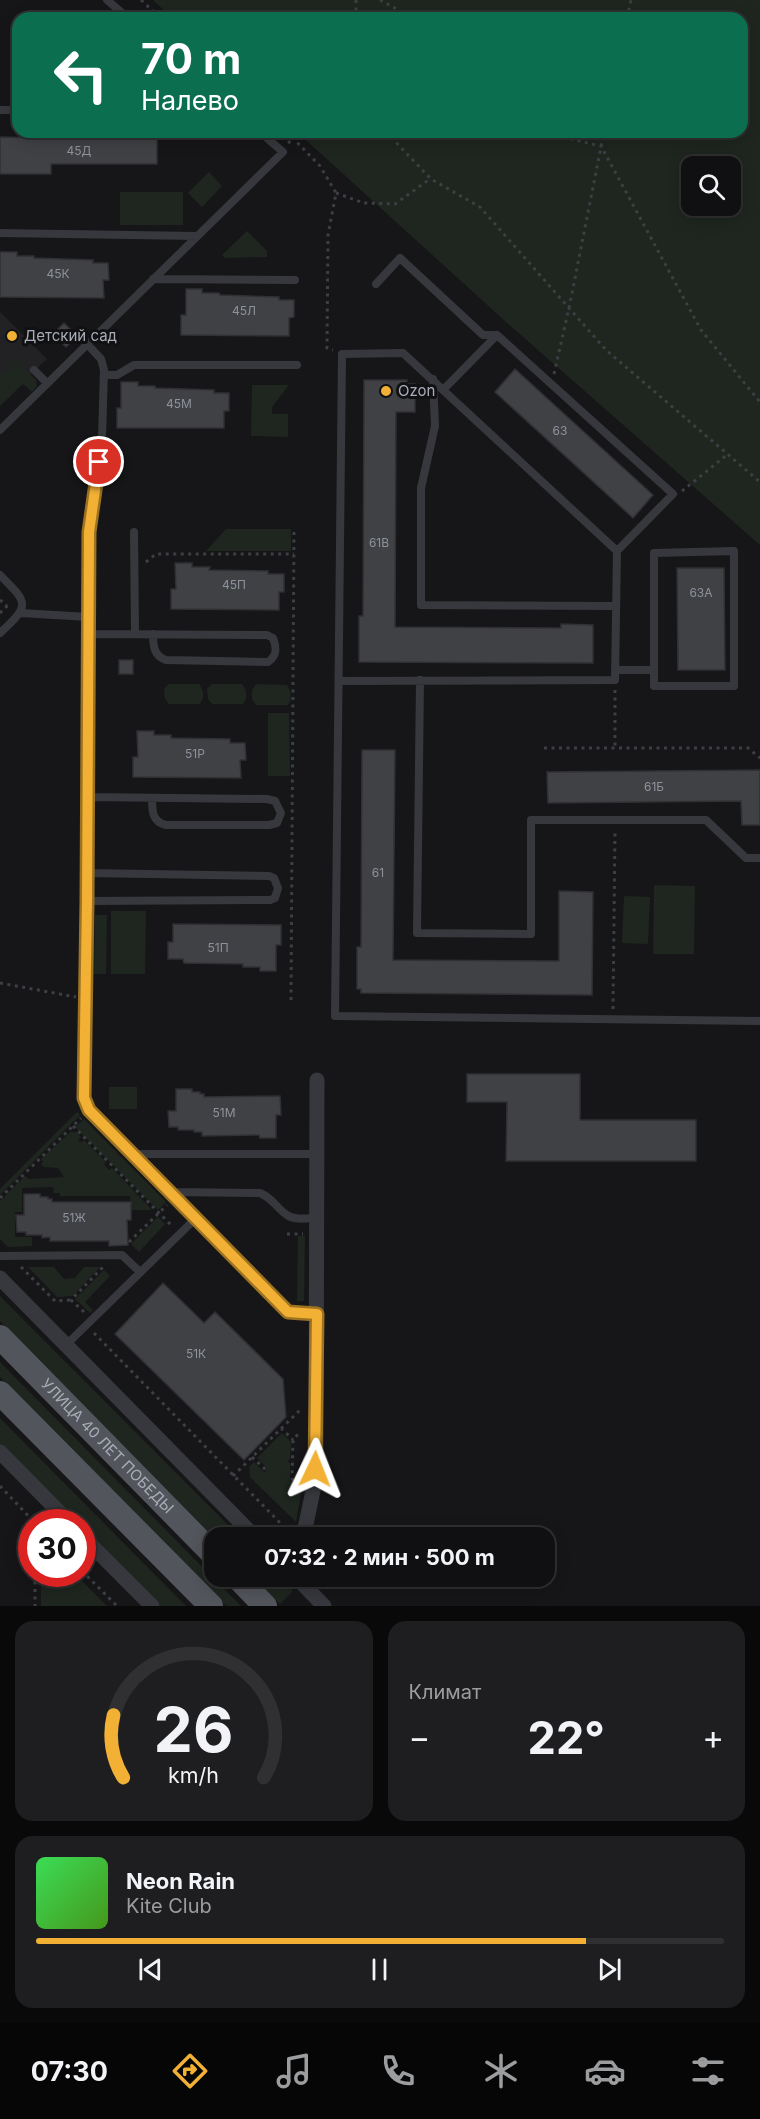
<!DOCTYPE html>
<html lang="ru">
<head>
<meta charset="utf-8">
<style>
	:root { --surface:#101012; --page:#1e1e20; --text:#f1f3f6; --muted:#9c9d9f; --line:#303032; --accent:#f2b134 }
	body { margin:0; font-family:Inter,sans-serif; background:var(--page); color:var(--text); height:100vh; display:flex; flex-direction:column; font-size:22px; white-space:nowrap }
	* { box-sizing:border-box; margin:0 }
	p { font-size:20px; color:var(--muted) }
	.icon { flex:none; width:33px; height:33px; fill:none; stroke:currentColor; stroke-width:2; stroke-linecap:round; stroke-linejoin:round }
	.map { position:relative; height:1606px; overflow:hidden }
	.drawer { display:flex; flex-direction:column; gap:15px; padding:15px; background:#09090a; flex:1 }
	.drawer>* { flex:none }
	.banner { position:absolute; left:12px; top:12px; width:736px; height:126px; border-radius:18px; box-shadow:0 3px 15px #0003,0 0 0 2px var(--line); background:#0b6e4f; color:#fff; overflow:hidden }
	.controls { position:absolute; left:681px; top:156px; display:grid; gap:12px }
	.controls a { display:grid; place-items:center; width:60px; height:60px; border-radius:12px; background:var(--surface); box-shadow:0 3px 15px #0003,0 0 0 2px var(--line); font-size:30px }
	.speed { position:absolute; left:18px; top:1509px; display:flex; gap:12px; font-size:30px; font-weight:700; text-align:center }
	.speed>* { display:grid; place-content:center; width:78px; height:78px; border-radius:50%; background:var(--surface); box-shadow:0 3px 15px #0003,0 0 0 2px var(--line); line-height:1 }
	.speed .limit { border:9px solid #d22; background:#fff; color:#111 }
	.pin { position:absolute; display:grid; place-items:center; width:51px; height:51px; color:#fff; margin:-26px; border:3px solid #fff; border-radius:50%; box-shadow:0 2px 6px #0007 }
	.me { position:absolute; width:66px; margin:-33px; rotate:2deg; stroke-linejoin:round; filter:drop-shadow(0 0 4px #0008) }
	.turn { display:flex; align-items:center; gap:21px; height:126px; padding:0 30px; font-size:27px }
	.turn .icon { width:78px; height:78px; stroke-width:2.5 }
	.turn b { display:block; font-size:42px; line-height:51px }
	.big { font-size:45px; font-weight:700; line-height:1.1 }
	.drawer .widget { flex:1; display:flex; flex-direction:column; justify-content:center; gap:9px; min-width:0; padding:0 21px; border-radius:18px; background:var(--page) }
	.drawer .dial { align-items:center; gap:0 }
	.dial svg { height:156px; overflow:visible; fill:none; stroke:var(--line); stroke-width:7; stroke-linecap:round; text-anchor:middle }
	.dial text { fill:var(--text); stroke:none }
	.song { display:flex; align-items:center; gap:18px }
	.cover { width:72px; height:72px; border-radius:9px; background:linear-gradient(135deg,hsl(130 70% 55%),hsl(100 70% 35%)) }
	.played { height:6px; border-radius:3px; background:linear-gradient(90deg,var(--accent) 80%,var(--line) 80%) }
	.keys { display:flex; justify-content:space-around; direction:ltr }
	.heat { display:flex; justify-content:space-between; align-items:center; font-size:33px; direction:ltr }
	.drawer .tiles { flex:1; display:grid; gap:15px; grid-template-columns:1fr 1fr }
	.widget:last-child { grid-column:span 2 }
	.trip { position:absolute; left:204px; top:1527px; width:351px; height:60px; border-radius:18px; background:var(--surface); box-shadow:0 3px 15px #0003,0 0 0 2px var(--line); font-weight:700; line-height:60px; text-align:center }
	.menu { display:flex; height:96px; justify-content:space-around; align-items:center; background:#060607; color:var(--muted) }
	.menu .icon { width:42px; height:42px }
	.menu .selected { color:var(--accent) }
	.menu b { font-size:27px; color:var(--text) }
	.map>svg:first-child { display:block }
</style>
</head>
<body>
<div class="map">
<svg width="760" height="1606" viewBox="0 0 760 1606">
	<rect width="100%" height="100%" fill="#161618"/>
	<path fill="#222225" d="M0,312L47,359L0,403Z"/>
	<path fill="#1e261f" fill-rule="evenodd" d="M153,0H760V545L506,322L297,132H742V18H172ZM730,166V206H692V166Z
		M209,172L222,186L202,207L188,193Z
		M120,192H183V225H120Z
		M247,231L267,251V257L225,258L222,255Z
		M17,361L36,380L37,386L32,392L23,384L0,406V374L4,370L7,372L12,368L9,365Z
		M252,385H289L272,407V414H288V437L251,436Z
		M226,529H291V551H206Z
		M169,684H199C204,691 205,697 200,704H169L165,699L164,689Z
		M212,684H242C247,691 248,697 243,704H212L208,699L207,689Z
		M256,684L287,685C291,691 292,698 288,705H256L252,699V690Z
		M268,713H289L290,776H268Z
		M654,885L695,886L694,954H653Z
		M624,896L650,897L648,944L622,943Z
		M111,911H146L145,974H111Z
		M95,915H107L106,974H94Z
		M109,1087H137V1109H109Z
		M77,1112L80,1115L0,1195V1189Z
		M84,1119L166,1202L158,1210L75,1127Z
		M70,1132H76L81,1137L78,1141L82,1142L84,1140L106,1162L104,1164L109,1170L112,1168L152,1210H131L130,1196H60V1193H54L53,1187L22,1188V1212H15V1237H32V1246L8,1247L0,1239V1201L25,1176L29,1179L64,1177L58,1168L44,1167L41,1164L43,1162L41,1159Z
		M158,1217L165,1224L139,1252L131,1244Z
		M298,1236H305L304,1301H297Z
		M28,1267H54L64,1279L75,1278L84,1267H100L73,1296L57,1297Z
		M104,1270L110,1276L85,1302L93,1310L90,1313L75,1299Z
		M0,1296L240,1537L214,1538L0,1321Z
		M0,1362L241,1606H226L0,1377Z
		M0,1418L186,1606H159L83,1529L82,1522H76L0,1445Z
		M282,1433L291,1442L290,1459H289L288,1462L290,1463V1480L301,1493L296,1522L250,1477L249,1467L254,1462L265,1473L266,1467L257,1458Z
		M41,1574H75L107,1606H41Z
		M253,1577H279L293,1591L280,1604Z"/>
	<path fill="#404145" stroke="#303034" stroke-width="1.5" d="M51,132H157V164H51V174H0V137L51,138Z
		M0,252H17V256H34V258L93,260V263H108L109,280H103L104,298L0,297Z
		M186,289H202V293H219L220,295L279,297V300H294V317L289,318V336L181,335V315H186Z
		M64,323L77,336L66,347L53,334Z
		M515,369L653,495L633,518L495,392Z
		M364,380H407L406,384H415V412H396L395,627L561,628V624L593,625V663L359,662V616H363Z
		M121,382H138V386H155V388L214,390V393H229V411H224V428H117V408H121Z
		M175,563H192V567H210L209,570L268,571V574H284V592H279V610L171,609V589H176Z
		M677,568H724L725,670H678Z
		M119,660H133V674H119Z
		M137,731H154V735H171V738L230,739V743H245L246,760H240L241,778L133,777V757H138Z
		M362,750H395L393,960L559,961V891L593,892L592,995L361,993V989H357V947H361Z
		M760,770V825H742L741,801L548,803L547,772Z
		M173,924L281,925V945H276V971H260V967H243V964L184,963L183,959H168V942H173Z
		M467,1074H580V1120H696V1161H506L507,1102H467Z
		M176,1089H192V1092H200V1094H204V1097L280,1096L281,1115H276V1138H260L259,1135L202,1136V1132H194V1130H178V1127H169L168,1111H176Z
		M24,1194H40V1197H48V1199H52V1202H131V1220H127L128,1245L109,1246V1241H50V1237L42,1238V1235H26V1232H17L16,1215H24Z
		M163,1283L204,1323L215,1312L283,1379L286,1417L244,1460L115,1334Z"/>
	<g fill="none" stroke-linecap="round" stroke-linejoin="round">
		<path stroke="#3d3f44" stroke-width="3" stroke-dasharray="3 4.5" stroke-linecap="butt" d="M141,0L161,18
			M380,0L413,18
			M356,18V0
			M627,18L631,0
			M287,132L320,166L336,193L328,235L327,348L333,350
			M386,132L431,179L480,207L606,350L760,482
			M541,132L601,146L701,330L760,402
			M288,143L304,132
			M336,193L364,203L395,204L430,179
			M554,374L569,308L604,132
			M682,491L728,454
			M146,562L156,554H294
			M0,600L7,606
			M0,613L9,604
			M615,690V748
			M544,748H748L760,758
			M0,983L76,997
			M291,1000L294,528
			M613,1009L615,830
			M73,1126L172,1226
			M0,1198L81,1118
			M287,1234H303
			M129,1242L167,1205
			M21,1267L55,1301L71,1300
			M84,1312L71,1300L104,1266
			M94,1333L290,1533
			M281,1428L293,1440
			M252,1457L266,1470
			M233,1476L301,1409
			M299,1485L292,1479L293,1440L300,1432
			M0,1486L34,1522
			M82,1571L117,1606
			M35,1574V1606"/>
		<path stroke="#37383d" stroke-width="8" d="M107,0L128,18
			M0,110H18
			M0,233L197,236
			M153,279L295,280
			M87,344L101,359L104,370L102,438L89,532L84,1098L89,1110L169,1192L260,1193C274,1199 276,1208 287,1215C295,1221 308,1218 317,1218
			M34,370L47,383
			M104,375H117L134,365H297
			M433,379L435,426L421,488V605L616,606
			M444,389L497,335
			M0,430L283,152L260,132
			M134,532L135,634
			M617,551L403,353L342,354L335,1016L760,1021
			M0,575C29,604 30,605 0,633
			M21,613L88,617
			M88,634L267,635L273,638C277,648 277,656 268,662L166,660C154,656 153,646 153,634
			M615,670H654V553L734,551V686H654V670
			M420,680L417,933L531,934V820H706L746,858H760
			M339,681L615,680L617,551L673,494L497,335H483L400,258L376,284
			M88,797L267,799L275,801L281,813L277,823L269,825H166C152,822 152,810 152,798
			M87,873L269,876L274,878L278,888L275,898L270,900L87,901
			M132,1154H317
			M195,1219L288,1312L317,1314
			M0,1256L122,1255L140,1272
			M66,1345L195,1219L169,1192"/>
		<path stroke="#37383d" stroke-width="15" d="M0,1278L256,1538
			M0,1452L69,1522
			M82,1536L152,1606
			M303,1538L314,1486L316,1453L317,1080
			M295,1576L324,1606"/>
		<g stroke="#53555c" stroke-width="24">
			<path id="s1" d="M0,1337L214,1555"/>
			<path d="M0,1393L211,1606"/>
			<path d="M236,1576L265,1606"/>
		</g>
	</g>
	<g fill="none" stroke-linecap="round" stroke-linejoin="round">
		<defs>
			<path id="route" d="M99,462L89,532L87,901L84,1098L89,1110L288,1312L317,1314L315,1469"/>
		</defs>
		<use href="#route" stroke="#9d7322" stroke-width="15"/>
		<use href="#route" stroke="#f2b134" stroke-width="10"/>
	</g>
	<g fill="#f2b134" stroke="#111113" stroke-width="2">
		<circle cx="12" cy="336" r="6"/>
		<circle cx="386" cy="391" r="6"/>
	</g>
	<g text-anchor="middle" stroke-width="6" stroke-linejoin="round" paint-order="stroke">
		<g font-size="12" fill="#8e929b">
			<text x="79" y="155">45Д</text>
			<text x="58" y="278">45К</text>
			<text x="244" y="315">45Л</text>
			<text x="179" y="408">45М</text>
			<text x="560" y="435">63</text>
			<text x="379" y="547">61В</text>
			<text x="234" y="589">45П</text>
			<text x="701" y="597">63А</text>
			<text x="195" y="758">51Р</text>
			<text x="654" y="791">61Б</text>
			<text x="378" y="877">61</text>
			<text x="218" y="952">51П</text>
			<text x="224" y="1117">51М</text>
			<text x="74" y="1222">51Ж</text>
			<text x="196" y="1358">51К</text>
		</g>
		<g font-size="15" fill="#a8adb8" stroke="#111113" text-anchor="start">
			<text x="24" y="341">Детский сад</text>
			<text x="398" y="396">Ozon</text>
		</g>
		<g font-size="15" fill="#a8adb8" stroke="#111113">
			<text dy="5" stroke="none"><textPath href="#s1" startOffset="153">УЛИЦА 40 ЛЕТ ПОБЕДЫ</textPath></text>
		</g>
	</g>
</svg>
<div class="controls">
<a><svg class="icon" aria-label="search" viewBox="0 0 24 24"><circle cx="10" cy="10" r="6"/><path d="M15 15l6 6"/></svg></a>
</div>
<div class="speed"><div class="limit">30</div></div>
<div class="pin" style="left:99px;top:462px;background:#d93025"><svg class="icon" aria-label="arrive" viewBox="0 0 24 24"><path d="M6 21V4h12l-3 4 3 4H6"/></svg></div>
<svg class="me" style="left:315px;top:1469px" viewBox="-20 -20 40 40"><path d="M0-17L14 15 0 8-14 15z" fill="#f2b134" stroke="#fff" stroke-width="4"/></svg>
<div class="trip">07:32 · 2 мин · 500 m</div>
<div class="banner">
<div class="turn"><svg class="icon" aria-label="left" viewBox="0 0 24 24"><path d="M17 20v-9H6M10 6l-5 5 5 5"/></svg><div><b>70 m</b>Налево</div></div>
</div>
</div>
<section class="drawer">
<div class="tiles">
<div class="widget dial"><svg viewBox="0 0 100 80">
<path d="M14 69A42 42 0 1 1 86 69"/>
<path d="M14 69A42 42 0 0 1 9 37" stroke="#f2b134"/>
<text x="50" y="56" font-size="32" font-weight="700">26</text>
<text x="50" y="72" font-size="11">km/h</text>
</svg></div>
<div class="widget"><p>Климат</p>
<div class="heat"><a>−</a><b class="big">22°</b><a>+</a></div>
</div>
<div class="widget">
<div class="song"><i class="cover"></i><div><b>Neon Rain</b><p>Kite Club</p></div></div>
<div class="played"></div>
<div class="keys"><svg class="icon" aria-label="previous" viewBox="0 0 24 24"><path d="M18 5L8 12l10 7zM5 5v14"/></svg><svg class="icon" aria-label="pause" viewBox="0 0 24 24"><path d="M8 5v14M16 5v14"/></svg><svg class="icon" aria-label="next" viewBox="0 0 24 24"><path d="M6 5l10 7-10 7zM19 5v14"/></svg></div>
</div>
</div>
</section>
<nav class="menu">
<b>07:30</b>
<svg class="icon selected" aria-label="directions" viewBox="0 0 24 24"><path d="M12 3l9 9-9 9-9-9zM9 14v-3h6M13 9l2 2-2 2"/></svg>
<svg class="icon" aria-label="music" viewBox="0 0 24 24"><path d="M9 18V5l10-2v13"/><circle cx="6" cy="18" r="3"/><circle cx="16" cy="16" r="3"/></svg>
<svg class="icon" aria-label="phone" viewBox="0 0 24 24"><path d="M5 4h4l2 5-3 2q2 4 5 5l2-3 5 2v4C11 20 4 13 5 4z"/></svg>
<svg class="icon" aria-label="climate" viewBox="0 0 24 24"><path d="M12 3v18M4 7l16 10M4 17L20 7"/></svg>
<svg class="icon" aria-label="car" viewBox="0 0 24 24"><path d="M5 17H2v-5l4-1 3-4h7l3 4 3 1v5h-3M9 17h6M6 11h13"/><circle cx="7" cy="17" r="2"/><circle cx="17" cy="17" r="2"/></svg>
<svg class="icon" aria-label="filters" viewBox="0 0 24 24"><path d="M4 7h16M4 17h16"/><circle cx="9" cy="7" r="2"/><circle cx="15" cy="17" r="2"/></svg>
</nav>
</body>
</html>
